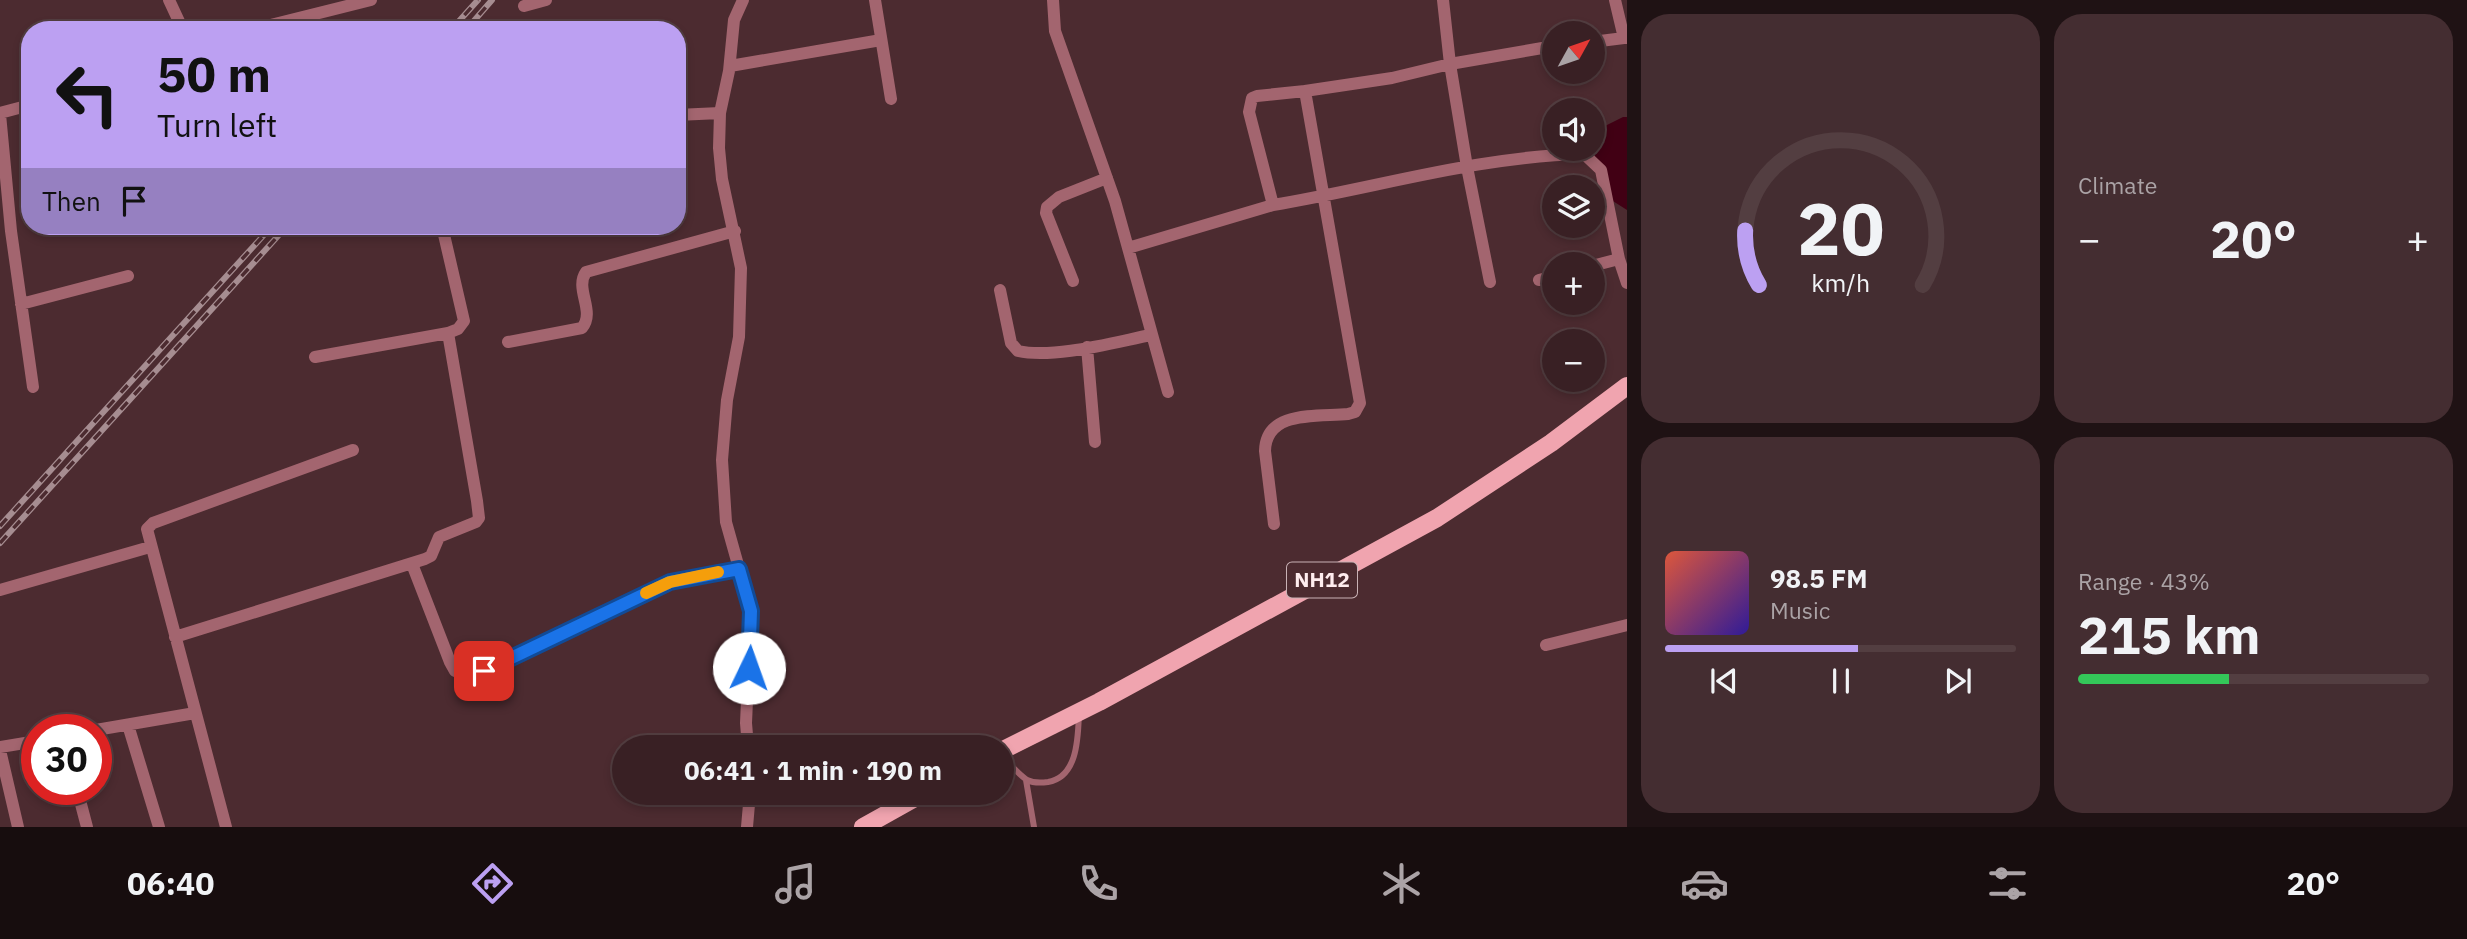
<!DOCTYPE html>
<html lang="en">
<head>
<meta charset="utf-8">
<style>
	:root { --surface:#392024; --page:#442d31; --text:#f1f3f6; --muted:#aba3a6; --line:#533e41; --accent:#bca0f2 }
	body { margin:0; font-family:"IBM Plex Sans",sans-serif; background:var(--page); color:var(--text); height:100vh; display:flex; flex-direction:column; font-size:26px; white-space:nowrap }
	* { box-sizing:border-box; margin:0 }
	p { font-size:23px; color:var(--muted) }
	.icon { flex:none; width:38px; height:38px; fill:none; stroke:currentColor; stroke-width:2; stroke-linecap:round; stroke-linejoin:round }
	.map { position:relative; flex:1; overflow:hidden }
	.details { display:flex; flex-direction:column; gap:14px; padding:14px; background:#1f1214; width:840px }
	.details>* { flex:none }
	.banner { position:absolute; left:21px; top:21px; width:665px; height:214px; border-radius:28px; box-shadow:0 4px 10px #0003,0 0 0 2px var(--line); background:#bca0f2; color:#111; overflow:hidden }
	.needle { width:46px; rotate:50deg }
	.controls { position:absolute; left:1542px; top:21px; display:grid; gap:14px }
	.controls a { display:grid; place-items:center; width:63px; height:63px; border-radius:50%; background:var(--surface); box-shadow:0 4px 10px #0003,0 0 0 2px var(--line); font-size:35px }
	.speed { position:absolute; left:21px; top:714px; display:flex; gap:14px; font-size:35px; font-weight:700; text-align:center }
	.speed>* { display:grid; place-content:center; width:91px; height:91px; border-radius:50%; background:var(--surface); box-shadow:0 4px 10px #0003,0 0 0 2px var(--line); line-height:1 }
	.speed .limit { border:10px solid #d22; background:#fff; color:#111 }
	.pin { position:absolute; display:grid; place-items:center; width:60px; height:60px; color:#fff; margin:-30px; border-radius:14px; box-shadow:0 4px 10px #0006 }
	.me { position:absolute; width:77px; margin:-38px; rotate:3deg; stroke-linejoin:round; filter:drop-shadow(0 0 5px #0008) }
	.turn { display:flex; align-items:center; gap:24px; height:147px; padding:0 21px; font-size:32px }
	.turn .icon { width:91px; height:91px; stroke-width:2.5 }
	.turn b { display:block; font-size:49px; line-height:60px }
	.then { display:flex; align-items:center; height:66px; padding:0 21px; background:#0003; gap:14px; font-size:26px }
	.big { font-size:52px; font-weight:800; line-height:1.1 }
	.details .card { flex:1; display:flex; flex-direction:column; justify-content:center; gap:10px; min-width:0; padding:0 24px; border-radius:28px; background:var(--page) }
	.details .dial { align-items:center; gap:0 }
	.dial svg { height:182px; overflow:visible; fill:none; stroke:var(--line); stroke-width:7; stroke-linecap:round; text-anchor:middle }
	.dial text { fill:var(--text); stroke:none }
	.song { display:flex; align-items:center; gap:21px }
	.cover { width:84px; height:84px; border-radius:10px; background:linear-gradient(135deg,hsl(10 70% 55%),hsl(250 70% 35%)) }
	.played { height:7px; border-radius:4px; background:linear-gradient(90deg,var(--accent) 55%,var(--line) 55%) }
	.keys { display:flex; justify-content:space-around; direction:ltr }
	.heat { display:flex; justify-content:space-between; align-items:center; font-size:38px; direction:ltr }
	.charge { height:10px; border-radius:5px; background:linear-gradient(90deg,#34c759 43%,var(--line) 0) }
	.details .tiles { flex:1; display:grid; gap:14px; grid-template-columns:repeat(2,1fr) }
	.trip { position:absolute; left:612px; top:735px; width:402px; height:70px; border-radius:35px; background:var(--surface); box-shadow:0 4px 10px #0003,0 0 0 2px var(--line); font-weight:800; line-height:70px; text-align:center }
	.tabs { display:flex; height:112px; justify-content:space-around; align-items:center; background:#170d0e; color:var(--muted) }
	.tabs .icon { width:49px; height:49px }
	.tabs .selected { color:var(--accent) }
	.tabs b { font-size:32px; color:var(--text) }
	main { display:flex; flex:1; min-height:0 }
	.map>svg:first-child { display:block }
</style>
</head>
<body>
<main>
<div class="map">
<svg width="1627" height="827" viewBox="0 0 1627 827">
	<rect width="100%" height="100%" fill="#4c2b30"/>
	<path fill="#410014" d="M1623,117H1627V210L1605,196L1593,149L1599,129Z"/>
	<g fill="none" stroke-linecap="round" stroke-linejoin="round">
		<path stroke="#a3656f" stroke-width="6" d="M1003,757C1010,764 1018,774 1027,780C1033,783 1041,783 1048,782C1078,777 1078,737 1079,713
			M1026,780L1034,827"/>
		<path stroke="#a3656f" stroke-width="12" d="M169,0L183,30
			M743,0L734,20L729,71L720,113L719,148L722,179L741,268L739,337L727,400L722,460L726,522L751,611L746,723L748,747
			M875,0L891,99
			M1053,0L1055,31L1115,201L1168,392
			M1443,0L1450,64L1554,46
			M1615,0L1624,38H1627
			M524,6L546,0
			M251,30L371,0
			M1592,42L1624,38
			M730,66L881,40
			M1305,91L1257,96L1252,98L1249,112L1273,205C1376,188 1479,156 1584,154L1601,170L1619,259L1627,283
			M0,113L30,105
			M0,114L11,231L33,387
			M677,115L720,113
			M1128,248L1273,205
			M1592,266L1619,259
			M1539,280L1554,276
			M1073,281L1046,213L1047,207L1059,197L1107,178
			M1000,290L1011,343L1018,351C1054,359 1115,342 1151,335
			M21,304L128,276
			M508,342L582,328C596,311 574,289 586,272L735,231
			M1087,347L1095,442
			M315,357L448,333
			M1274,524L1265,451C1266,410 1317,417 1348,414L1355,412L1360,403L1305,91L1392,78L1450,64L1467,167L1490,282
			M412,564L450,662L455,671L470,677L670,582L739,569
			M0,590L150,547
			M175,637L425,559L431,556L439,537L476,522L479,518L477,501L448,333L458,329L464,321L442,226
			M1546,645L1627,625
			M128,725L159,827
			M96,730L195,713
			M0,747L37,741
			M0,750L18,827
			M77,789L87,827
			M226,827L147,529L153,523L353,450
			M747,827L750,793"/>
		<path stroke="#f0a4af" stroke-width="18" d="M1003,750L1099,702L1437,518L1551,443L1627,386
			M863,827L924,793"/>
		<defs>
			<path id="rail" d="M451,30L478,0
				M466,30L492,0
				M0,526L272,226
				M0,543L287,226"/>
		</defs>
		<use href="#rail" stroke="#a68d91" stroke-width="6"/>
		<use href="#rail" stroke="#4c2b30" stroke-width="3.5" stroke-dasharray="10" stroke-linecap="butt"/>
	</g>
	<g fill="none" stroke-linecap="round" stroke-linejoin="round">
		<defs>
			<path id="route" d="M484,671L670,582L739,569L751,611L749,668"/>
		</defs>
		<use href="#route" stroke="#114b97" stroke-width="18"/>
		<use href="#route" stroke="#1a73e8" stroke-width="12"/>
		<path stroke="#f59e0b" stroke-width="12" d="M646,593L670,582L718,572"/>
	</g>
	<g text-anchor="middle" stroke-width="7" stroke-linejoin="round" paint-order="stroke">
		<rect fill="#4c2b30" stroke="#c9b2b5" stroke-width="2" x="1287" y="562.5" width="70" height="35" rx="5"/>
		<g font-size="21" font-weight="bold" fill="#feecee">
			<text x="1322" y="587">NH12</text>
		</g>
	</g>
</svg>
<div class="controls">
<a><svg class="needle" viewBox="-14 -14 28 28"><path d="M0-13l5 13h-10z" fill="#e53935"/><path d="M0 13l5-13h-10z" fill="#aba3a6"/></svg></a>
<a><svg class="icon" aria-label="sound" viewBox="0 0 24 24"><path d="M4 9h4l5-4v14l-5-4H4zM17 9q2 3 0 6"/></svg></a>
<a><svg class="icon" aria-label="layers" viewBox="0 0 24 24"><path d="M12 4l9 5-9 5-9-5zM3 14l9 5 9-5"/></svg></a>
<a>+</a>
<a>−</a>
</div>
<div class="speed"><div class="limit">30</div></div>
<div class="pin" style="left:484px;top:671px;background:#d93025"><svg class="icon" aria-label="arrive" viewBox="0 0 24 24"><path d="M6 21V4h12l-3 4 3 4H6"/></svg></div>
<svg class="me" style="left:749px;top:668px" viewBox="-20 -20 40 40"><circle r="19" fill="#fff"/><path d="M0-13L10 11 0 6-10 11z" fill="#1a73e8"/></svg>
<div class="trip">06:41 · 1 min · 190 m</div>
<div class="banner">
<div class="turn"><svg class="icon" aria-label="left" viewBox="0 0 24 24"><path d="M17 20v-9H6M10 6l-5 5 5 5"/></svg><div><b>50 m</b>Turn left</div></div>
<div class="then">Then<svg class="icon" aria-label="arrive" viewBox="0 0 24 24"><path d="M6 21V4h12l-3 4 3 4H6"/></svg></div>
</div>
</div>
<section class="details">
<div class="tiles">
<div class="card dial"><svg viewBox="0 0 100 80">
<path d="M14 69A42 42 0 1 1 86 69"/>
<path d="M14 69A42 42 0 0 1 8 45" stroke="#bca0f2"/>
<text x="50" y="56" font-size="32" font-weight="700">20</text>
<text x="50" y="72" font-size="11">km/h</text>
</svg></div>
<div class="card"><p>Climate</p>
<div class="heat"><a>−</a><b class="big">20°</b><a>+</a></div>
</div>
<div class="card">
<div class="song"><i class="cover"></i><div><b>98.5 FM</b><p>Music</p></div></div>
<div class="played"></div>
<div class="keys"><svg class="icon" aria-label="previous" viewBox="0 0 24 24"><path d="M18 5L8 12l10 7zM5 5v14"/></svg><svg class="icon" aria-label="pause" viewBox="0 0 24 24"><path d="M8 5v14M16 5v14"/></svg><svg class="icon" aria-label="next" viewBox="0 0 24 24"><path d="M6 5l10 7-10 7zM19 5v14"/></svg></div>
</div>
<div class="card"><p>Range · 43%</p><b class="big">215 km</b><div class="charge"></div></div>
</div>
</section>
</main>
<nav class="tabs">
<b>06:40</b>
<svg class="icon selected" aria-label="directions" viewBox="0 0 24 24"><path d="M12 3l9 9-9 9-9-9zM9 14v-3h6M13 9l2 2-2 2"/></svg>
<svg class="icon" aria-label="music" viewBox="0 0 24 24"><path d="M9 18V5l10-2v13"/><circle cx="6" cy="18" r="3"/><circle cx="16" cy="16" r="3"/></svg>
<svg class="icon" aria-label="phone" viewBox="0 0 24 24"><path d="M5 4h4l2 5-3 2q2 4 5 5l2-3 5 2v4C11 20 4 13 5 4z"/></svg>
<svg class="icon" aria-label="climate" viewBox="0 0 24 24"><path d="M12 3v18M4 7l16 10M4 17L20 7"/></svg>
<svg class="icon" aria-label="car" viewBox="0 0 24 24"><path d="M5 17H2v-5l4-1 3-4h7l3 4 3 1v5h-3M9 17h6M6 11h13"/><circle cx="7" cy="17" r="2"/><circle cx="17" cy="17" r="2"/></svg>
<svg class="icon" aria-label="filters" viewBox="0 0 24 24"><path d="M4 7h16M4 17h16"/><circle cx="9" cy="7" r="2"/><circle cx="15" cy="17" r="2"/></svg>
<b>20°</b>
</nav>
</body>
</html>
